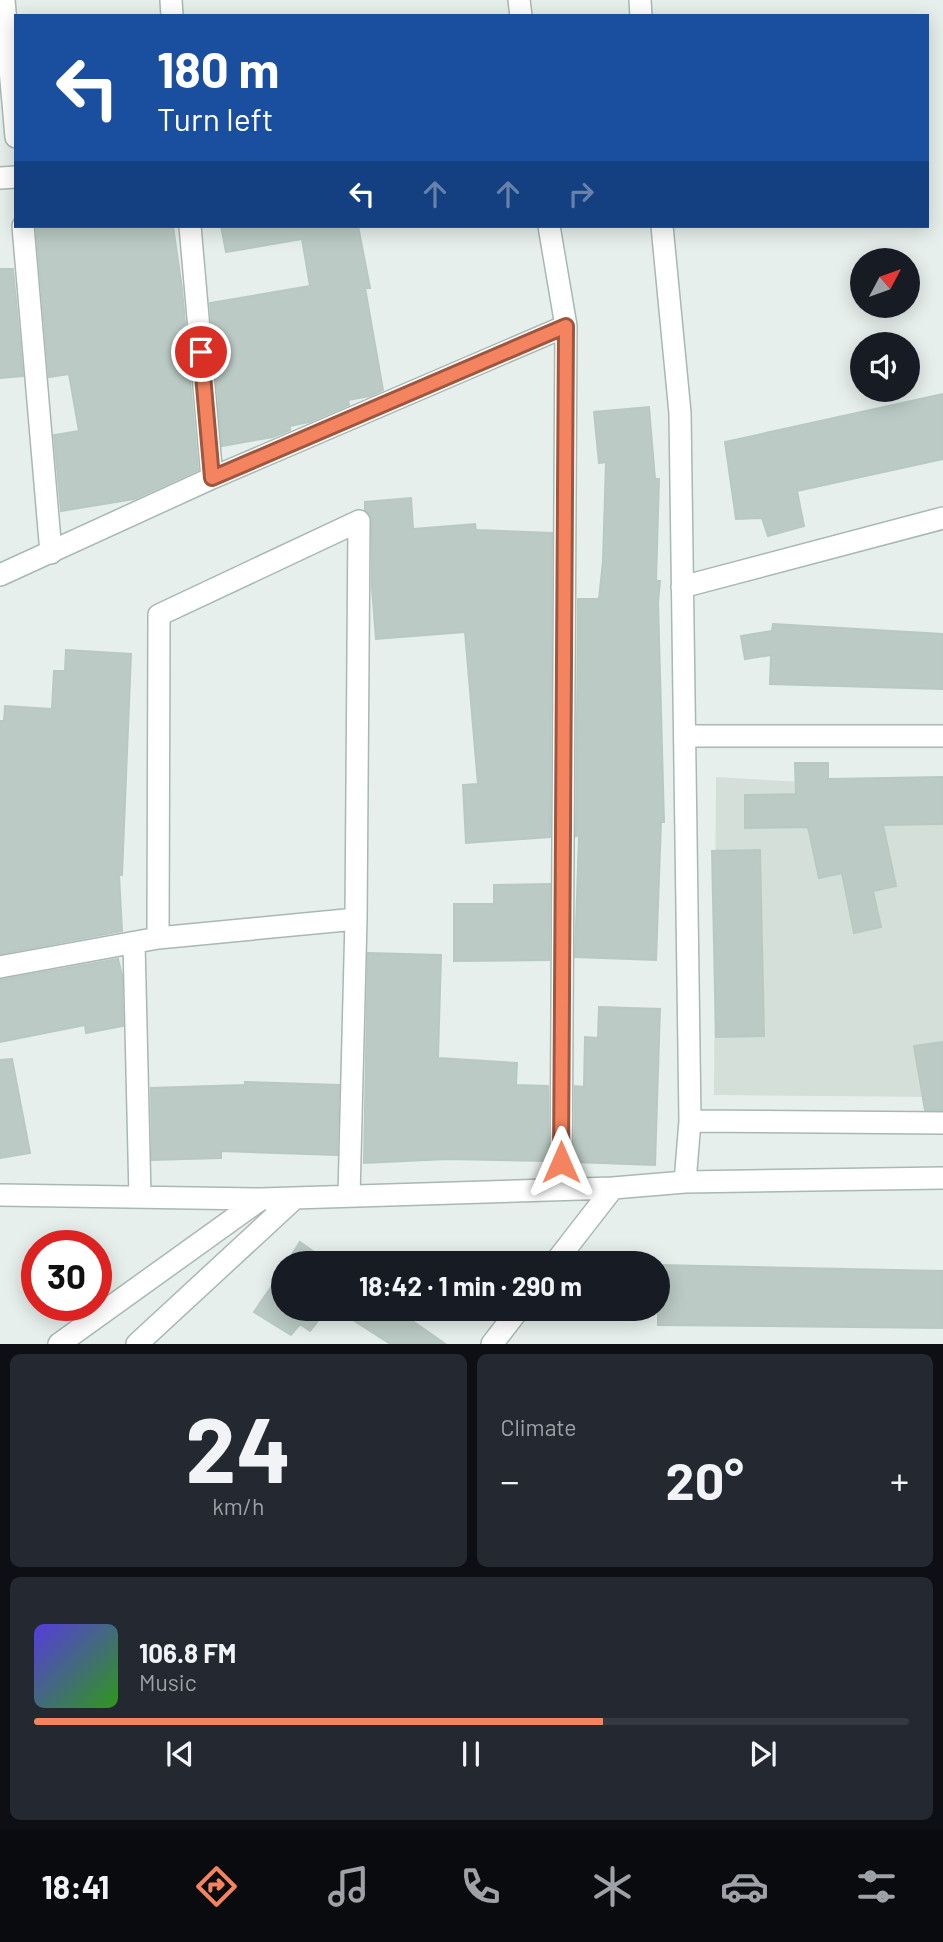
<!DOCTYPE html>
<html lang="en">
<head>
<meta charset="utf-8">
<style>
	:root { --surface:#171b24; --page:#242831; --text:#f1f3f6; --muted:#9ea1a6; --line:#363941; --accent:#f4845f }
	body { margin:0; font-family:Barlow,sans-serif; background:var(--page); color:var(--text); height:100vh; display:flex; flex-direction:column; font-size:26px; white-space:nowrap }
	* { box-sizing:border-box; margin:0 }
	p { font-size:23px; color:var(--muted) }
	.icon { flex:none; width:38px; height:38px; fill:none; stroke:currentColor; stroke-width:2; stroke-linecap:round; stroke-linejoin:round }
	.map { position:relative; height:1344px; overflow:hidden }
	.drawer { display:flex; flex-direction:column; gap:10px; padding:10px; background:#0d0f14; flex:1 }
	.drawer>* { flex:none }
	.hud { position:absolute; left:14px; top:14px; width:915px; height:214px; border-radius:0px; box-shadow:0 4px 18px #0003; background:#1a4fa0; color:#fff; overflow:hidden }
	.needle { width:46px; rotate:49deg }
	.fabs { position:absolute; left:850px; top:248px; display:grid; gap:14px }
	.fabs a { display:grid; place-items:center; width:70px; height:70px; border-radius:50%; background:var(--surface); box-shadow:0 4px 18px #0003; font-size:35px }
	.speed { position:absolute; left:21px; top:1230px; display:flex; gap:14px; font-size:35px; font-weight:700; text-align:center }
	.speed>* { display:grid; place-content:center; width:91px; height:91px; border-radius:50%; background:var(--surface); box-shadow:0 4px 18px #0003; line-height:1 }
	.speed .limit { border:10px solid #d22; background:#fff; color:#111 }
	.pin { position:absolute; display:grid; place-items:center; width:60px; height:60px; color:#fff; margin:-30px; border:4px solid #fff; border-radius:50%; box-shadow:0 2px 7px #0007 }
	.me { position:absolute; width:77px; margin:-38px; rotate:0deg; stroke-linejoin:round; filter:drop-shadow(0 0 5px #0008) }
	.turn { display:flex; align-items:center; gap:24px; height:147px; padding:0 28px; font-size:32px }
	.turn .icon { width:91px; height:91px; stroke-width:2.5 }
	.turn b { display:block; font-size:49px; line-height:60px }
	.lanes { display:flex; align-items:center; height:66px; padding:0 28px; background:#0003; justify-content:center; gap:35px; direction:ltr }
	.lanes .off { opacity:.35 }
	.big { font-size:52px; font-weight:700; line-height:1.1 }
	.drawer .tile { flex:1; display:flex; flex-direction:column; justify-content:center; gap:10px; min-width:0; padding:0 24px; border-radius:10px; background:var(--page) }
	.drawer .dial { align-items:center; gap:0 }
	.dial b { font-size:91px; line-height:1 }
	.song { display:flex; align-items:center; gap:21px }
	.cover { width:84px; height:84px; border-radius:10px; background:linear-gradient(135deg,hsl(250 70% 55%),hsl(110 70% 35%)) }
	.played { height:7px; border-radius:4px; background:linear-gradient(90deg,var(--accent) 65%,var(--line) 65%) }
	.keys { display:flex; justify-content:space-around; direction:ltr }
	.heat { display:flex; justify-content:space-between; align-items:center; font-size:38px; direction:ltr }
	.drawer .tiles { flex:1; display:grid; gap:10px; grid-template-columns:1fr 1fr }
	.tile:last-child { grid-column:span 2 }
	.trip { position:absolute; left:271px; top:1251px; width:399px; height:70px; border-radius:35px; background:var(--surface); box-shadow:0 4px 18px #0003; font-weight:700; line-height:70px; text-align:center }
	.tab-bar { display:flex; height:112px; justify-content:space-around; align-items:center; background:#090b0e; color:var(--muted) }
	.tab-bar .icon { width:49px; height:49px }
	.tab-bar .active { color:var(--accent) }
	.tab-bar b { font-size:32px; color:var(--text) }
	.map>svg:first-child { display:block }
</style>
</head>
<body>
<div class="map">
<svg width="943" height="1344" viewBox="0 0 943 1344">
	<rect width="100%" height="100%" fill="#e6efeb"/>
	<path fill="#d4dfda" d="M716,777L943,790V1097L714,1095Z"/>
	<path fill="#bbcac4" stroke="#b8c9c2" stroke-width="2" d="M36,226H173L182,289L198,470L134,499L61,511L54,435L79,431L69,374L49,377Z
		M221,226H358L370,288H365L383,390L370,396L348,400L349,405L309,422L290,426V430L273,437L222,446L210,303L310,286L302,239L226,252Z
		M0,269H13L23,376L0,378Z
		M943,394V459L797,491L804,526L768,536L762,518L736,519L725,442Z
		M649,407L655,479H659L656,581H660L658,602L664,822H661L656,960L575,957L579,835L576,836L578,599H599L603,561L606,462L599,463L594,412Z
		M411,498L413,529L475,524L476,530L552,533L550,837L466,843L463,785L478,784L465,632L376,639L372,588V521L370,514L365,510V502Z
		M773,624L943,634V689L770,684L771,655L745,659L741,636L772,631Z
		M66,650L131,654L122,875H119L122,931L0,954V721H4L5,706L52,709L54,671H65Z
		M795,763H828V779L943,777V824L883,825L896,886L873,891L881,927L854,933L842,873L819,878L808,827L745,828V795L796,794Z
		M760,850L764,1036L716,1037L712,851Z
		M550,884L549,960L454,961V904H494V885Z
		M368,953L441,955L438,1058L517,1063L516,1085L548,1086V1161L448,1159L364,1163Z
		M118,959L122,975L123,1026L86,1033L85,1025L0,1042V980Z
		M599,1007L660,1009L655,1165L574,1162L575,1086L584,1087L585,1037L598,1038Z
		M943,1042V1110H925L914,1046Z
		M12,1059L30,1153L0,1158V1060Z
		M245,1082L339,1085L337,1155L221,1151V1158L152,1160L151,1088L245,1085Z
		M300,1242L331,1264H286Z
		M658,1265L943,1271V1328L658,1325Z
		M284,1268V1309H327L310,1331L300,1324L291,1335L254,1312Z
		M336,1309H395L444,1343H389Z"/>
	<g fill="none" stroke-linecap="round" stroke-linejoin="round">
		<defs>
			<path id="minor" d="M4,0L16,137
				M171,0L172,16
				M519,0L521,16
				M640,0L641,16
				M0,178L16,177
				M23,226L51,553
				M190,226L212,478
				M549,226L566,326L561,1189
				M662,226L680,413L690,1121L685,1182
				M0,575L212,478L566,326
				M682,587L943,518
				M685,736H943
				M158,938L159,615L359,521L356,919L349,1196
				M134,943L140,1197
				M0,967L158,938L356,919
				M690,1121L943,1123
				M0,1195L261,1199L613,1188L685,1182L943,1178
				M554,1264L613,1188
				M59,1344L261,1199
				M137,1344L295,1198
				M492,1344L519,1309"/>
		</defs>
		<use href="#minor" stroke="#a8b8b2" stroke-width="24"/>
		<use href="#minor" stroke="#fff" stroke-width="21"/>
	</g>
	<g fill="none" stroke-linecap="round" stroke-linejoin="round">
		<defs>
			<path id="route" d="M201,352L212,478L566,326L561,1162"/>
		</defs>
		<use href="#route" stroke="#9f563e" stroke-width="18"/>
		<use href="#route" stroke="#f4845f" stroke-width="12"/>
	</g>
</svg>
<div class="fabs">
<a><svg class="needle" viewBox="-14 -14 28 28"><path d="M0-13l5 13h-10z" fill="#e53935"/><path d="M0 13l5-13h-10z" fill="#9ea1a6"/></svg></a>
<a><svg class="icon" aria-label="sound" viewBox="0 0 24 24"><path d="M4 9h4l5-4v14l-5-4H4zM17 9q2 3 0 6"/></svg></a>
</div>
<div class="speed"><div class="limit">30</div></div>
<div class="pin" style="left:201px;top:352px;background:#d93025"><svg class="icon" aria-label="arrive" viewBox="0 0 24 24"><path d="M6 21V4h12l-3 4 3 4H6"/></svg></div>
<svg class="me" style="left:561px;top:1162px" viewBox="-20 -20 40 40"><path d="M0-17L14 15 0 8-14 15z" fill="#f4845f" stroke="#fff" stroke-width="4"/></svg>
<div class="trip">18:42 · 1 min · 290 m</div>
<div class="hud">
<div class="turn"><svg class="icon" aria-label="left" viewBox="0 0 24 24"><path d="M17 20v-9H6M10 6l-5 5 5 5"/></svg><div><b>180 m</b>Turn left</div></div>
<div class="lanes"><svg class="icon" aria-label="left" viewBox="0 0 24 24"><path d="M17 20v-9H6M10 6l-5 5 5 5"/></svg><svg class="icon off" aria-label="ahead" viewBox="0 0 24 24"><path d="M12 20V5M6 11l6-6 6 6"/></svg><svg class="icon off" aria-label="ahead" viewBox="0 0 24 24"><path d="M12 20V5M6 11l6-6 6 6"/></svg><svg class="icon off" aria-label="right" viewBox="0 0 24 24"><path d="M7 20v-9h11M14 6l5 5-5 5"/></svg></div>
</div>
</div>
<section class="drawer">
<div class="tiles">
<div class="tile dial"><b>24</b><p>km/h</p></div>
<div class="tile"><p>Climate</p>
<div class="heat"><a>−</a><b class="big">20°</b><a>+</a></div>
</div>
<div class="tile">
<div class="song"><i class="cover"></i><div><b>106.8 FM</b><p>Music</p></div></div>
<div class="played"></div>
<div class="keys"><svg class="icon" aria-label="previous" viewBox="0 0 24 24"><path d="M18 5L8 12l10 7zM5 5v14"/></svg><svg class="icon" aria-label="pause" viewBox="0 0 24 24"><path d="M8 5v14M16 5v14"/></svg><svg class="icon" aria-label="next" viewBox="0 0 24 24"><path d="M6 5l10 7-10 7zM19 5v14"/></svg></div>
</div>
</div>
</section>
<nav class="tab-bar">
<b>18:41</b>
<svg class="icon active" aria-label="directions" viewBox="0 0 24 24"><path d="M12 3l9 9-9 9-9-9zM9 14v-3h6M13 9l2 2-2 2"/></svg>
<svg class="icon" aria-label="music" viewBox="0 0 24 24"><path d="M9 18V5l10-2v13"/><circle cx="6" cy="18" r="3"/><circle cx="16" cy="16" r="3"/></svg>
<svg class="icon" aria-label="phone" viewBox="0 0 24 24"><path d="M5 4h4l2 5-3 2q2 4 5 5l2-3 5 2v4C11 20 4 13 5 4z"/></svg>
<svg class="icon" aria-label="climate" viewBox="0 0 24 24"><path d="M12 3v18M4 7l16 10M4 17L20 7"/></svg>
<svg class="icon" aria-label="car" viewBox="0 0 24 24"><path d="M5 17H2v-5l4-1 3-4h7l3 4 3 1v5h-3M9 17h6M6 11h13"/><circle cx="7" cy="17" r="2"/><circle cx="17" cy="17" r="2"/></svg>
<svg class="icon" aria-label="filters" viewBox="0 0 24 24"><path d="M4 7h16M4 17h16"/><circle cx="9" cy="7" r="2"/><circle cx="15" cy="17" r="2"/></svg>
</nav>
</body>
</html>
